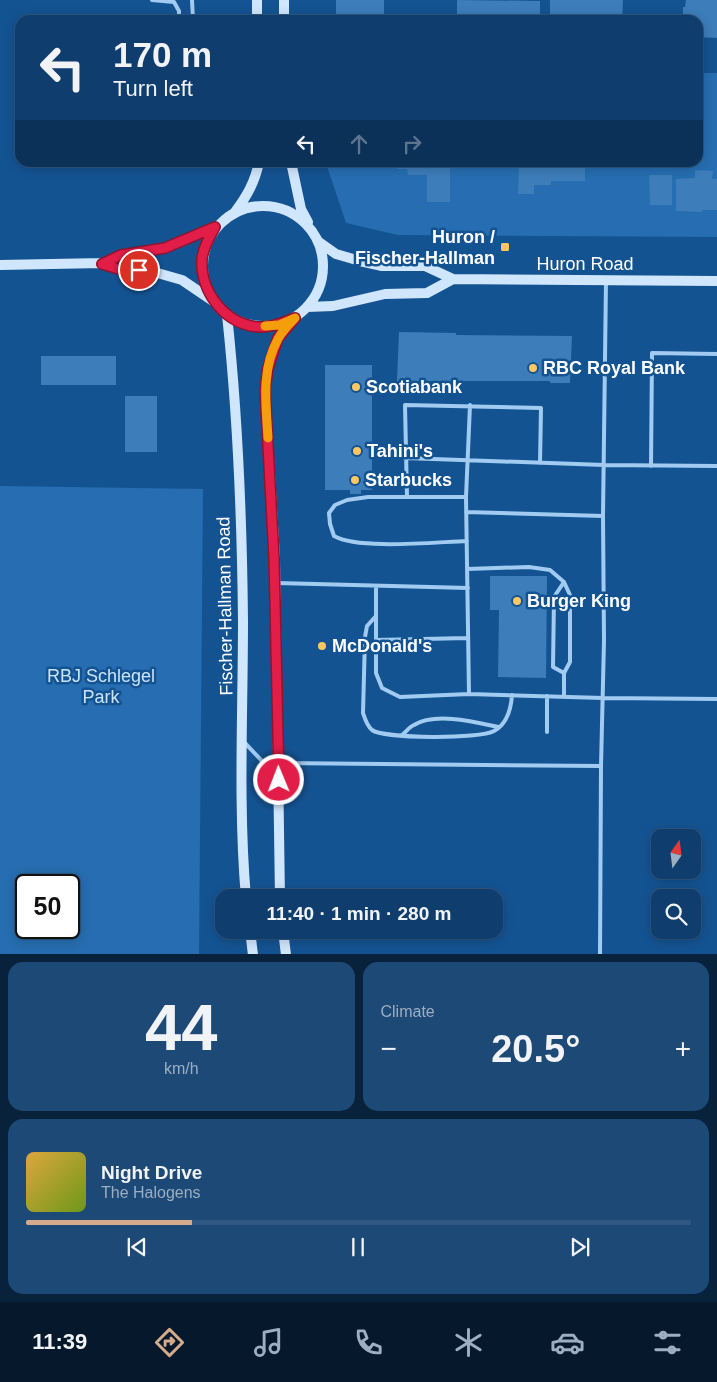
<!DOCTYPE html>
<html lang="en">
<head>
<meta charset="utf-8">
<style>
	:root { --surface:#0f3e6e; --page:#1d4976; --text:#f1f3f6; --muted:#9baec2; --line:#2f5781; --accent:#d6ab8b }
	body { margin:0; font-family:Arial,sans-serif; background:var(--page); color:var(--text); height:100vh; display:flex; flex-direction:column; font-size:19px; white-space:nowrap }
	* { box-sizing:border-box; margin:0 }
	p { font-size:16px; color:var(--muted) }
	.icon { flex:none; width:28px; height:28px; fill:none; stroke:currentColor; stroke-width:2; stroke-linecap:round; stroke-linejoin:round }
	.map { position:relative; height:954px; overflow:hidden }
	.details { display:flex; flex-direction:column; gap:8px; padding:8px; background:#08223c; flex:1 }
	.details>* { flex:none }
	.guide { position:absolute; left:15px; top:15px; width:688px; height:152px; border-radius:15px; box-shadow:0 2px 12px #0003,0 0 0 1px var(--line); background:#0f3e6e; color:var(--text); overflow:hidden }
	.needle { width:32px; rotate:14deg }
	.tools { position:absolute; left:651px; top:829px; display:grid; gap:10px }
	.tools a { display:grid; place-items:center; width:50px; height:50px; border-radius:10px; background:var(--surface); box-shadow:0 2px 12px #0003,0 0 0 1px var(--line); font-size:25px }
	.speed { position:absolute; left:15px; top:874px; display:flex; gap:10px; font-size:25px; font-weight:700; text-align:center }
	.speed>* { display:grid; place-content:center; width:65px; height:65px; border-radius:50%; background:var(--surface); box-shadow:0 2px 12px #0003,0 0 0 1px var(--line); line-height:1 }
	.speed .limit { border:2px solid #111; border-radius:8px; background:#fff; color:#111 }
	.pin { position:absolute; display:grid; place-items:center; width:42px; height:42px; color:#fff; margin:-21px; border:2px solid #fff; border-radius:50%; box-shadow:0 1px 5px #0007 }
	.me { position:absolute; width:55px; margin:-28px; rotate:359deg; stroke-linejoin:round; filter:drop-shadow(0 0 4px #0008) }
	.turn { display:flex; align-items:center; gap:18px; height:105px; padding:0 15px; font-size:22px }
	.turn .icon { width:65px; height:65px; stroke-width:2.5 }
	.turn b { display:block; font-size:35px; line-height:42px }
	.lanes { display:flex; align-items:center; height:48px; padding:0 15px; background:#0003; justify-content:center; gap:25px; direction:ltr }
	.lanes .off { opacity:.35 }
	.big { font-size:38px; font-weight:700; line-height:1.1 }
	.details .card { flex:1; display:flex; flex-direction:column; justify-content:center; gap:8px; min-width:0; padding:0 18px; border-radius:15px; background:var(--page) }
	.details .dial { align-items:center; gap:0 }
	.dial b { font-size:65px; line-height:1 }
	.song { display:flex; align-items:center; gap:15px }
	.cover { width:60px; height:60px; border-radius:8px; background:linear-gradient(135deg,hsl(40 70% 55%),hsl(80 70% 35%)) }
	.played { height:5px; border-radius:2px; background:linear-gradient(90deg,var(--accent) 25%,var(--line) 25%) }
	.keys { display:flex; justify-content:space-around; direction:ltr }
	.heat { display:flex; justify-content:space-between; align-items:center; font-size:28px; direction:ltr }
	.details .tiles { flex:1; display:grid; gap:8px; grid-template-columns:1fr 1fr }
	.card:last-child { grid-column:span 2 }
	.trip { position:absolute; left:215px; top:889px; width:288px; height:50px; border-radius:15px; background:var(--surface); box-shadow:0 2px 12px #0003,0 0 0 1px var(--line); font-weight:700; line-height:50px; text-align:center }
	.menu { display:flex; height:80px; justify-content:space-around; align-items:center; background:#06192c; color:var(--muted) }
	.menu .icon { width:35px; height:35px }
	.menu .current { color:var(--accent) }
	.menu b { font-size:22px; color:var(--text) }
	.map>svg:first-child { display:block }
</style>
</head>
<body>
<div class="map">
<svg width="717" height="955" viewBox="0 0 717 955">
	<rect width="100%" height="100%" fill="#145392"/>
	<path fill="#266eb1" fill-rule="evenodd" d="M698,73H717V237L398,235L346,223L326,163L698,162Z
		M0,486L203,489L199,954H0ZM26,885H69V928H26Z"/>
	<path fill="#3d7dba" d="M336,0H384V20H336Z
		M457,0L540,1V16L530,15V20L457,19Z
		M550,0H623L622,20H550Z
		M686,0H717V38L698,37V20H683V7H685Z
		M397,162H444V168H450V202H427V175H408L407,169H397Z
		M519,162H585V181H551V185H534V194H518Z
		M695,170L713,171L712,179H717V210H702V212L676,211V179L695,178Z
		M649,175H672V205H650Z
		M399,332L456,333V335L572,336L570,383H550V381H397Z
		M41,356H116V385H41Z
		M325,365H372V490H361V494H350V490H325Z
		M125,396H157V452H125Z
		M490,576H547L546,678L498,677L499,610H490Z"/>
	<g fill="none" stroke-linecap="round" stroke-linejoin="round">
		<path stroke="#a2cbf1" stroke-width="4" d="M152,0L174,2L179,11V20
			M192,0L193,20
			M470,405L466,497L469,694L603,698L717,699
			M405,458L604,465L717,466
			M651,466L652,353L717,354
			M407,497L405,405L541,408L540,463
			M466,497H368L347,500L335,505L329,513L330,524L334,536C359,550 435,542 467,541
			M466,512L603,516
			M467,569L529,567L550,570L564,582L570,595V662L564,673V697
			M277,583L468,588
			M376,586V673L382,688L400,697L469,694
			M376,616L367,626L365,637L363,713C365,719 367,726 372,730C385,739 480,739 494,731C507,724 511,709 512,695
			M376,640L468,638
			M564,673L553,667L554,597L564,582
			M547,732V696
			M402,735C406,732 409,727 414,725C435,712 475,722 498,727
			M243,741L262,761L279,763L601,766L604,641L603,516L606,280
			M600,955L601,766"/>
		<path stroke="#d0e6fc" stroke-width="10" d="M257,0V20
			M284,0V20
			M291,162L301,209L308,222
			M203 266a60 60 0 1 1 120 0a60 60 0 1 1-120 0Z
			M235,212C247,196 255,182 259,162
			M319,242L336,254L360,261L382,266H425L453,279L717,281
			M103,263L121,255L165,248L215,227
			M0,265L103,263L122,270L154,272L182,280L213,301
			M307,307L333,306L385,294L427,293L453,279
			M227,315C238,417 242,519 243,621C243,713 238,806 246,898
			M280,898L275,558L265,390L268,368L278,338L295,318
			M250,930L253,955
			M283,930L286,955"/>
	</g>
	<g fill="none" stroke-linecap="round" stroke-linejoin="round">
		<defs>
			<path id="route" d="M139,270H122L102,264L121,255L165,248L215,227C209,238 203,248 202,259C200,293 227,327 262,327C274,327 284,322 295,318L278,338L268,368L265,390L274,558L279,780"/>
		</defs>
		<use href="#route" stroke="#92132f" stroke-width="12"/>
		<use href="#route" stroke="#e11d48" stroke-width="9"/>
		<path stroke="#f59e0b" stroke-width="9" d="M265,326L279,325L295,318C289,324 282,331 278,339C261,369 266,404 268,438"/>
	</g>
	<g fill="#ffc762" stroke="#145392" stroke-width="2">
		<rect x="500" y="242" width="10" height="10" rx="2.5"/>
		<circle cx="533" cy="368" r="5"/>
		<circle cx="356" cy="387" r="5"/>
		<circle cx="357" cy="451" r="5"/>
		<circle cx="355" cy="480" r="5"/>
		<circle cx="517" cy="601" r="5"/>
		<circle cx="322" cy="646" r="5"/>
	</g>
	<g text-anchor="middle" stroke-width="5" stroke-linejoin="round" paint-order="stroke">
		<g font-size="18" font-weight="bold" fill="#fff" stroke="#145392" text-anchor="start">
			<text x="495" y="243" text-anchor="end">Huron /<tspan x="495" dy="21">Fischer-Hallman</tspan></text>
			<text x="543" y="374">RBC Royal Bank</text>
			<text x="366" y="393">Scotiabank</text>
			<text x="367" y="457">Tahini's</text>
			<text x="365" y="486">Starbucks</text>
			<text x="527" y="607">Burger King</text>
			<text x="332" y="652">McDonald's</text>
		</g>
		<g font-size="18" fill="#fff" stroke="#145392">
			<text x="585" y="270">Huron Road</text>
			<text transform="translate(225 606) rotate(-91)" y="6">Fischer-Hallman Road</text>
		</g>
		<g font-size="18" fill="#c9e4fc" stroke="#145392">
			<text x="101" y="682">RBJ Schlegel<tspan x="101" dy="21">Park</tspan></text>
		</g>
	</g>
</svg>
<div class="tools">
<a><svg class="needle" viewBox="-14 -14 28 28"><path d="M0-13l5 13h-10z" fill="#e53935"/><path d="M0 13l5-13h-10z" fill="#9baec2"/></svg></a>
<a><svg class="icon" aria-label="search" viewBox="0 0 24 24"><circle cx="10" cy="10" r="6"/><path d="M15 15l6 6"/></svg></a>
</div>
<div class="speed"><div class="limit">50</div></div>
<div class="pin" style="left:139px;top:270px;background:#d93025"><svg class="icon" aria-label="arrive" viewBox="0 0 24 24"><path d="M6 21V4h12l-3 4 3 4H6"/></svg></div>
<svg class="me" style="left:279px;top:780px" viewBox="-20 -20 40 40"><circle r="17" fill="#e11d48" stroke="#fff" stroke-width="3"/><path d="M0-11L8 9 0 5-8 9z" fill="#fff"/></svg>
<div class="trip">11:40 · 1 min · 280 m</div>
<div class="guide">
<div class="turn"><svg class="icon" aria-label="left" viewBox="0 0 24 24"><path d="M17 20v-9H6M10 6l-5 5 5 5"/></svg><div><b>170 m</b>Turn left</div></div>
<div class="lanes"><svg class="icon" aria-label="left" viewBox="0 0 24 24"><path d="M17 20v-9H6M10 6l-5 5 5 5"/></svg><svg class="icon off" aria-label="ahead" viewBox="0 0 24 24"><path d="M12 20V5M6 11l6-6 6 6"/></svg><svg class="icon off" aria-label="right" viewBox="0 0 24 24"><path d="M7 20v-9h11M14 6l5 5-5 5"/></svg></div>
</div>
</div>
<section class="details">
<div class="tiles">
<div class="card dial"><b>44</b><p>km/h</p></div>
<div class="card"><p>Climate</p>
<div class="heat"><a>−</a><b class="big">20.5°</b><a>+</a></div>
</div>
<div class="card">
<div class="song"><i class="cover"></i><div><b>Night Drive</b><p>The Halogens</p></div></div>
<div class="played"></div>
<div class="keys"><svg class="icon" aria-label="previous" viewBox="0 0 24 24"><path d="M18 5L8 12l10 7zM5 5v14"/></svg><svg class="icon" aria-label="pause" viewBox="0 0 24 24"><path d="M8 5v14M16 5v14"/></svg><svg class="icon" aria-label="next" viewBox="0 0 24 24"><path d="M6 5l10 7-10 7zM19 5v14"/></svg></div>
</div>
</div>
</section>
<nav class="menu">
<b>11:39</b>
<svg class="icon current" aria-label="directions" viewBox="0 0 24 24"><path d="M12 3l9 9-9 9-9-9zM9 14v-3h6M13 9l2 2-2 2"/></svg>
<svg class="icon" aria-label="music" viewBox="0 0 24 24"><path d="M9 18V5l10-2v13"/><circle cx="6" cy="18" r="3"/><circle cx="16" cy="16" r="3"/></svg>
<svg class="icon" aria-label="phone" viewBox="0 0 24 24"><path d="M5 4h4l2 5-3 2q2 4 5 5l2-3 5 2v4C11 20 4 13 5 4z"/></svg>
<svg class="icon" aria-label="climate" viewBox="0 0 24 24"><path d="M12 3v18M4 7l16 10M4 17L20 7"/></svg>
<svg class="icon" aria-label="car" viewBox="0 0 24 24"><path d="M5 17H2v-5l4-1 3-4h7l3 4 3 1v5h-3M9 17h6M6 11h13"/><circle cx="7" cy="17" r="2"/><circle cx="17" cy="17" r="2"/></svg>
<svg class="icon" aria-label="filters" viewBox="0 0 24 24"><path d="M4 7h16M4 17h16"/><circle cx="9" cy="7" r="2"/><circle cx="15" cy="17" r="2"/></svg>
</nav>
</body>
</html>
